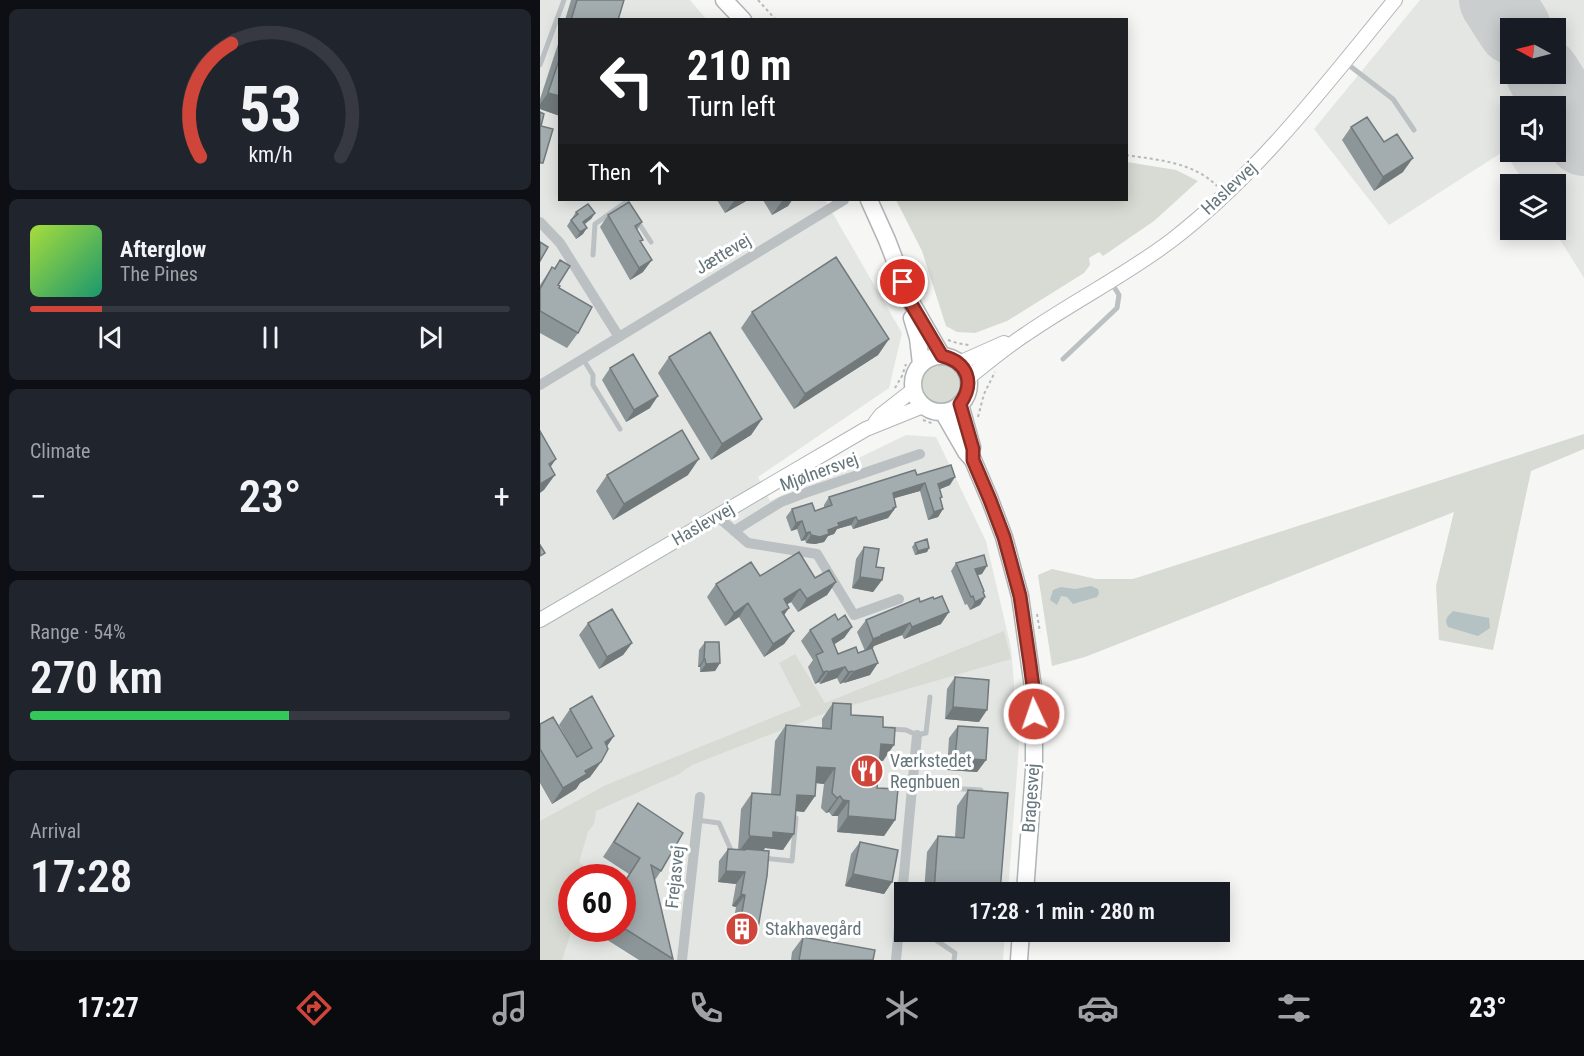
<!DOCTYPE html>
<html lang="en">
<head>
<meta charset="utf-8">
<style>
	:root { --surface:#171b24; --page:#20242c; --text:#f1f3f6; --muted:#9ea1a6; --line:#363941; --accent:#d04539 }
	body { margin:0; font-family:"Roboto Condensed",sans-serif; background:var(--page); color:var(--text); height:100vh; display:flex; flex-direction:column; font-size:22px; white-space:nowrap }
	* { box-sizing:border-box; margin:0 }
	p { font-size:20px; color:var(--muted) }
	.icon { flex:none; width:33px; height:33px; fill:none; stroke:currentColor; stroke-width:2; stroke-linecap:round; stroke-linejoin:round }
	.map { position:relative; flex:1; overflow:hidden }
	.panel { display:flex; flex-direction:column; gap:9px; padding:9px; background:#0d0f14; width:540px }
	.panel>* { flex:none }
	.top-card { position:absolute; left:18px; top:18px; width:570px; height:183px; border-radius:0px; box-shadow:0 3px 15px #0003; background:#202124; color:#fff; overflow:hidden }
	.needle { width:39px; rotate:277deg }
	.buttons { position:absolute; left:960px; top:18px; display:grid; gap:12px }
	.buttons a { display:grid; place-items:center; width:66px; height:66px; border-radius:0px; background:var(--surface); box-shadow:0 3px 15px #0003; font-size:30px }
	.speed { position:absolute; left:18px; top:864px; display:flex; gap:12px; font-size:30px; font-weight:700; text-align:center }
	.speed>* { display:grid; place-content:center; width:78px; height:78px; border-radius:50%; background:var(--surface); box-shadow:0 3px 15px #0003; line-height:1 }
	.speed .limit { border:9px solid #d22; background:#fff; color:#111 }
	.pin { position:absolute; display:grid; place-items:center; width:51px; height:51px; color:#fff; margin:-26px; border:3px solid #fff; border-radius:50%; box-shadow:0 2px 6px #0007 }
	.me { position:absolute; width:66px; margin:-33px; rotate:357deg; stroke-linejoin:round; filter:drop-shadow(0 0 4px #0008) }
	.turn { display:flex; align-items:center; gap:21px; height:126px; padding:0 30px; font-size:27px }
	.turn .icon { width:78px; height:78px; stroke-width:2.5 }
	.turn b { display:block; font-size:42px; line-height:51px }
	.then { display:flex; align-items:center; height:57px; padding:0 30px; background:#0003; gap:12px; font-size:22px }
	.big { font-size:45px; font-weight:600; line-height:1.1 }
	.panel .widget { flex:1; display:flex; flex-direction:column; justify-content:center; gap:9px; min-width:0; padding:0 21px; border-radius:9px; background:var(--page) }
	.panel .dial { align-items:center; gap:0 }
	.dial svg { height:156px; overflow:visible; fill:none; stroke:var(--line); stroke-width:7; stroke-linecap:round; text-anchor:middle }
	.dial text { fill:var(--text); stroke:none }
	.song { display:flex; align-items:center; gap:18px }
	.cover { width:72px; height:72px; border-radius:9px; background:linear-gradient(135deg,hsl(80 70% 55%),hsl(160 70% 35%)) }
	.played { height:6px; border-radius:3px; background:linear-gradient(90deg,var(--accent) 15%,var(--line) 15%) }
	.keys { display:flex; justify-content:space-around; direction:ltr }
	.heat { display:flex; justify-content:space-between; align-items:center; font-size:33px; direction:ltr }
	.charge { height:9px; border-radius:4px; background:linear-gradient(90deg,#34c759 54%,var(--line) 0) }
	.trip { position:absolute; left:354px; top:882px; width:336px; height:60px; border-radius:0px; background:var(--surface); box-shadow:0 3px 15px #0003; font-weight:600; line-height:60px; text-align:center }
	.menu { display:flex; height:96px; justify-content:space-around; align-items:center; background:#090b0e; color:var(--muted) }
	.menu .icon { width:42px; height:42px }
	.menu .on { color:var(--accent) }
	.menu b { font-size:27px; color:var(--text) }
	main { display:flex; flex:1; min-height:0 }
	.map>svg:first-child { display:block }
</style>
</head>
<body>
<main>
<section class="panel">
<div class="widget dial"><svg viewBox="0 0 100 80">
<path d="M14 69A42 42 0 1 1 86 69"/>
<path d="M14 69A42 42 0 0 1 30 11" stroke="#d04539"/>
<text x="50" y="56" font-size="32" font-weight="700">53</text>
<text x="50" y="72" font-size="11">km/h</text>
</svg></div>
<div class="widget">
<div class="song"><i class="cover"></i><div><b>Afterglow</b><p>The Pines</p></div></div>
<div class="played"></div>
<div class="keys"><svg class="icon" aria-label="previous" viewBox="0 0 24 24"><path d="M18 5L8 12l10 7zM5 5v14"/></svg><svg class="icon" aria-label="pause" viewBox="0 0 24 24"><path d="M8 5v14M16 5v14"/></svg><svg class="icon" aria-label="next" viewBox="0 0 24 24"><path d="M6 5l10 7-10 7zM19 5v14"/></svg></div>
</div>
<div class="widget"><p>Climate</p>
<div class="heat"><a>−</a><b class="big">23°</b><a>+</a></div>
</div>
<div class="widget"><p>Range · 54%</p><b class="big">270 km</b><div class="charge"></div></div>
<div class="widget"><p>Arrival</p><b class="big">17:28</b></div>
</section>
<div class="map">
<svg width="1044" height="960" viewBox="0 0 1044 960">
	<rect width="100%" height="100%" fill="#f6f6f4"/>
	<path fill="#e4e6e4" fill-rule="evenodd" d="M0,0H150L166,19L20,20V200H285L362,333L349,388L218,477L230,501L366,435L396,437L446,541L471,648L479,745L468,892H364V932H465L463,960H0ZM32,878H82V928H32Z
		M880,0H1044V278L1014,230H1016V184H985L964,151L849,225L774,129ZM970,28H1016V74H970ZM970,106H1016V152H970Z"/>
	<path fill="#d7dbd3" d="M587,162L636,170L658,181L614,221L563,256L559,252L549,258L550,265L544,273L467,321L435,333L417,332L406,326L382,251L356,200H586Z
		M381 384a20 20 0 1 1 40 0a20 20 0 1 1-40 0Z
		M1044,434V449L991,471L953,650L899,640L896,586L914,512L545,657L512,666L498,575L512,569L556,579H593Z
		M464,631L471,659L285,713L152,765L139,774L56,811L54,824L48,832L39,862L50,871L48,877L32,878V929L22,960H0V821L66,785L261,706L239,663L255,654L285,703Z"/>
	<path fill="#b4c2c4" d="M551,586L558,589L559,593L557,597L533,604L527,597L521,596L517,605L510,600L513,590L521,587L535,589Z
		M913,611L949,618L950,628L938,636L908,627C904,619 907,617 913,611Z"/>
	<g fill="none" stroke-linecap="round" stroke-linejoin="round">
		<path stroke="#cacece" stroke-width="74" d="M956,0L974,28
			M1003,74L1044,139"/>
		<defs>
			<path id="secondary" d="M419,363L464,343
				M428,378C447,363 466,347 486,334C534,301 586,275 632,240C719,173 786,84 855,0
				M335,423L341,415L373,390
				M0,620L326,429L383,406"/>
			<path id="primary" d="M184,0L203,20
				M329,200L347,240L371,302L402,356
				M372,318L378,338L381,364
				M373 384a28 28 0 1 1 56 0a28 28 0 1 1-56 0Z
				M420,404L432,447
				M403,412L426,452L433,460L450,500L464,537L480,596L494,694V770L485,892
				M479,960L481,932"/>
		</defs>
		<use href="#secondary" stroke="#b0b7b9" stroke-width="16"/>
		<use href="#primary" stroke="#afb5b7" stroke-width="19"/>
		<path stroke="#b6babc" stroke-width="2" stroke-dasharray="3 3" stroke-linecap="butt" d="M218,0L236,20
			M586,155C618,160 653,162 677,186
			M408,340L417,343L429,345
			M355,388L362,376L366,364
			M438,417L444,394L455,372
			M383,420L394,424
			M497,614L500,632"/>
		<path stroke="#bbc1c3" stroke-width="5" d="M806,63L853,99L874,130
			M0,65L24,0
			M96,219L111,242
			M53,255L55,224L86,202L90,209
			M43,359L53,375V385L80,429
			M523,359L577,308L579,295L571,282
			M351,729L366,730L377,735L386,733L390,697
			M372,786L441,790
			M157,820L179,823L191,850L194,853
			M222,858L252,861L256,818
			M384,932L415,953L414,960"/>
		<path stroke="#bbc1c3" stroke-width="10" d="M0,222L20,243L79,337
			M0,385L304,200
			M177,516L208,543L277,554L314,615L359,599
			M194,531L241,502L262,494L380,454
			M142,960L160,797
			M356,960L377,735"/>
		<use href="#secondary" stroke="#fff" stroke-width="14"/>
		<use href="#primary" stroke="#fff" stroke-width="16"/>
	</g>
	<path fill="#8c9597" d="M31,0H84L78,20H25Z
		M20,38V116L0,109V99Z
		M811,127L844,142L863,172L834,191L802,140Z
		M177,200H208L185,213Z
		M223,200H252L248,206L232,215Z
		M36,212L55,213L51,219L45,224L43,234L36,239L27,226Z
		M68,215L102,222L97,230L103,272L90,280L60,227Z
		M20,260L18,285L38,333L27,348L0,333V285L12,267L14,268Z
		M212,312L349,339L338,355L254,409L201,328Z
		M129,357L222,419L211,435L171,460L118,373Z
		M70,368L110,408L86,422L62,380Z
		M67,475H148L73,520L56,491Z
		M377,475L410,485L400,489L401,500L403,509L398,517L388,520L380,491L354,498L356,507L348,518L313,529L311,525L297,529L294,534L288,536L284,542L275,544L266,543L265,540L261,541L257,529L251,531L246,517L252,509L275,511L284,507V505L289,497Z
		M375,543L389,548L387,552L375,555L372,547Z
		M324,547L336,567L342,580L333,592L312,588L316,559Z
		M416,563L442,574L438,575L444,591L443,593L445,597L440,605L430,610L427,604L425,605L411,571Z
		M220,576L275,578L296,582L287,595L258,612L251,602L247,604L244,616L254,631L244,644L224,657L199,617L185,626L167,597L176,584Z
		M380,602L401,624L364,639L362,635L334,646L332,648L330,675L304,683V682L300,684L297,678L280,684L279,682L275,684L268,667L273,660L261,641L270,630L298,620L312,627L304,638L294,644L298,654L318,653L325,651L317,632L326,620Z
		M48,623L92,643L83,655L59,669L39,635Z
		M165,642L180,663L175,671L160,672V667H158L159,650Z
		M415,677L439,722L405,719L407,689Z
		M293,703L311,715L343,761H340L337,788L355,820L344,836L297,832L298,816H292L289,812L286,813L281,808L284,784L276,783L275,796L264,812L256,811L243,850L225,848L223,851L209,945L190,942L196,907L192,906L196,884L178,882L179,861L188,849L198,850L201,809L212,793L231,794L235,741L246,725L282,728V719Z
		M30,709L74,736L67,746L61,762L50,777L40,783L36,789L12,804L0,783V724L37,757L19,725Z
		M418,726L446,760L437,772L407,770L409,738Z
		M428,790L460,892H384L387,852L398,836L415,837L417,806Z
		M98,803L121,871L115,880L133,959L132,960H99L53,931L55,928H82V884L89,874L63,857Z
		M320,842L352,882L344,894L305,886L311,854Z
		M263,937L333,960H251L252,952Z"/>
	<path fill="#72797b" d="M8,93L20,96V116L0,109V104Z
		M873,158L863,172L834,191L843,177Z
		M195,200H208L185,213Z
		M243,200H252L248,206L232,215Z
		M55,213L51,219L39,228L43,222Z
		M47,228L43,234L36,239L40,232Z
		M112,260L103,272L90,280L99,268Z
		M349,339L338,355L254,409L265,394Z
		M118,396L110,408L86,422L94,410Z
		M222,419L211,435L171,460L182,444Z
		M16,459L5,475L9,464Z
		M159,459L148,475L73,520L84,504Z
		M15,475L4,490L0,493V484Z
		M415,477L410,485L393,492L398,484Z
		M385,483L380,491L348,500L353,493Z
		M356,507L348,518L313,529L318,521Z
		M403,509L398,517L388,520L394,512Z
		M316,517L311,525L297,529L294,534L288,536L284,542L275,544L266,543L271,535L298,523Z
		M262,521L257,529L251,531L256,523Z
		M270,532L265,540L261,541L266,533Z
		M389,548L387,552L375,555L378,551Z
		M447,566L442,574L429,577L435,569Z
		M320,577L342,580L333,592L312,588Z
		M296,582L287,595L258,612L267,599Z
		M260,589L251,602L235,612L244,599Z
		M445,597L440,605L430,610L435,602Z
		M208,603L199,617L185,626L194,613Z
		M249,608L240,621L242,612Z
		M409,612L401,624L364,639L372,627Z
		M370,623L362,635L334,646L333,648L325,651L333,639L341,635Z
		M312,627L304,638L284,651L292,639Z
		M254,631L244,644L224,657L233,644Z
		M92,643L83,655L59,669L67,657Z
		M164,659H165L160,667H158Z
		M180,663L175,671L160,672L166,664Z
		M338,663L330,675L304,683L313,672Z
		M305,667L297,678L280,684L288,672Z
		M287,671L279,682L275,684L283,672Z
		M312,671L304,682L300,684L308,672Z
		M413,707L447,710L439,722L405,719Z
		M74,736L63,752L65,742Z
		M341,744L354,745L343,761L330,760Z
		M415,758L446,760L437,772L407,770Z
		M61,762L50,777L40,783L36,789L12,804L23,788L45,771Z
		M277,767L295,768L284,784L266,782Z
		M257,795L275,796L264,812L246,810Z
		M300,796L289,812L286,813L297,798Z
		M303,800L309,801L298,816H292Z
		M308,816L355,820L344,836L297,832Z
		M233,832L254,834L243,850L225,848L222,853L205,849L203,852L199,851L210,836Z
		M186,871L205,872L196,884L178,882Z
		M313,874L352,882L344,894L305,886Z
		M201,894L205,895L196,907L192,906Z
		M199,930L217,934L209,945L190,942Z"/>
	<path fill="#a3adb0" stroke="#72797b" stroke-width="1.5" d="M37,0H84L78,20H31Z
		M20,57V96L8,93Z
		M0,112L4,114L1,126L13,129L3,163H0Z
		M827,117L844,142L857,134L873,158L843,177L811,127Z
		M89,202L102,222L95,226L103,240L100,241L112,260L99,268L68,215Z
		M48,204L55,213L43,222L47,228L40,232L31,220L38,214L36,212Z
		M0,242L8,247L0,261Z
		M296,257L349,339L265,394L212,312Z
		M20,260L30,266L18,285L20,286L19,288L52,307L38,333L0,311V289L12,267L15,269Z
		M170,332L222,419L182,444L129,357Z
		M93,354L118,396L94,410L70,368Z
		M142,430L159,459L84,504L67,475Z
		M0,431L16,459L9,464L15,475L0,484Z
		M411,465L415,477L398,484L402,497L400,498L403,509L394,512L385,483L353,493L356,507L353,508V510L318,521L316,517L298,523L299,526L288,530L289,534L280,537L271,535L270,532L266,533L262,521L256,523L252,509L272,503L275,511L292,505L289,497L375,470L377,475Z
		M387,539L389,548L378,551L375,543Z
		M0,545L5,553L0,556Z
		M324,547L339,549L336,567L344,568L342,580L320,577Z
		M259,552L275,578L289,570L296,582L267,599L260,589L244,599L249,608L242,612L254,631L233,644L208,603L194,613L176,584L211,562L220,576Z
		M444,555L447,566L435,569L444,591L443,592L445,597L435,602L433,596L431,597L416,563Z
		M402,596L409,612L372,627L370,623L341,635V636L333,639L326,620L379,598L380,602L393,597L394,599Z
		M72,609L92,643L67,657L48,623Z
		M295,614L298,620L305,615L312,627L292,639L298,654L316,647L318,653L332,648L338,663L313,672L312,671L308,672L305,667L288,672L287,671L283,672L276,655L283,652L270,630Z
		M165,642H179L180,663L166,664L165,659H164Z
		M415,677L449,680L447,710L413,707Z
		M52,696L74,736L65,742L68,749L61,762L45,771L47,774L23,788L0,749V724L13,717L37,757L52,748L30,709Z
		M293,703L311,704V715L343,717V727L355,728L354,745L341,744L337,788L358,789L355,820L308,816L309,801L303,800L300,796L297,798L292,793L295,768L277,767L275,796L257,795L254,834L233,832V838L210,836L209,834L212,793L240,795L246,725L291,729Z
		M418,726L448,728L446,760L415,758Z
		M428,790L468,793L460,892H394L398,836L424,838Z
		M98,803L143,833L121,871L111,865L133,959L82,927V886L100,858L74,842Z
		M320,842L358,850L352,882L313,874Z
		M188,849L205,850V849L229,851L227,876L217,934L199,930L205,895L201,894L205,872L186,871Z
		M263,937L335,950L333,960H259Z"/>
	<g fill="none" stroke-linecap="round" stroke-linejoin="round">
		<defs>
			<path id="route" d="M363,282L370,302L402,356C428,362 435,383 420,404L433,449V460L450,500L464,537L480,596L490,664L494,694V714"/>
		</defs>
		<use href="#route" stroke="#872d25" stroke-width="15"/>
		<use href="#route" stroke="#d04539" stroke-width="10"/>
	</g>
	<defs>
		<symbol id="restaurant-disc" viewBox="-11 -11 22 22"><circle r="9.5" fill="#d04539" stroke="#fff"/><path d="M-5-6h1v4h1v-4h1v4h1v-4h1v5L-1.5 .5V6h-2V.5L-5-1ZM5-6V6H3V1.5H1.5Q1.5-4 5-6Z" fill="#fff"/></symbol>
		<symbol id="building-disc" viewBox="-11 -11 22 22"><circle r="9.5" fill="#d04539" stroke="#fff"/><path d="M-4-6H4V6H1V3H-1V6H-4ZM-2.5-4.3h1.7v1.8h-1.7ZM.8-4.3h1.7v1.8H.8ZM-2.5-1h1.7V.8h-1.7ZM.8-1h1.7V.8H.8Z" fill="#fff"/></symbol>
	</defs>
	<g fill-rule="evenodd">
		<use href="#restaurant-disc" x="308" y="752" width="38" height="38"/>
		<use href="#building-disc" x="183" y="910" width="38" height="38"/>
	</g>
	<g text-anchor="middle" stroke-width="6" stroke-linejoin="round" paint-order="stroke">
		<g font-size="18" fill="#64757b" stroke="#fff">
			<text transform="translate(689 188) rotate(-43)" y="6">Haslevvej</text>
			<text transform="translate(183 254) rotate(-31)" y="6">Jættevej</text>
			<text transform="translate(279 472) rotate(-20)" y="6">Mjølnersvej</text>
			<text transform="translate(163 524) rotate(-30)" y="6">Haslevvej</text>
			<text transform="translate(491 798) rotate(-86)" y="6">Bragesvej</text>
			<text transform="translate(135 877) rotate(-84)" y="6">Frejasvej</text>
		</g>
		<g font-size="18" fill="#64757b" stroke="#fff" text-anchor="start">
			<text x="350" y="767">Værkstedet<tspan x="350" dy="21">Regnbuen</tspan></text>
			<text x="225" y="935">Stakhavegård</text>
		</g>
	</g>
</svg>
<div class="buttons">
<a><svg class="needle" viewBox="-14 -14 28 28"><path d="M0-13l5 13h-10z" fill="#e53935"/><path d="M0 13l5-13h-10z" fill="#9ea1a6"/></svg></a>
<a><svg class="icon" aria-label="sound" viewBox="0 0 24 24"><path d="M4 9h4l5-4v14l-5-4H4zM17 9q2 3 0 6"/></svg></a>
<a><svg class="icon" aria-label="layers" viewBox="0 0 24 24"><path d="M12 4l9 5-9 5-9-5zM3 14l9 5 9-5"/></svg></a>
</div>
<div class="speed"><div class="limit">60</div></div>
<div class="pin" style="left:363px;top:282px;background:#d93025"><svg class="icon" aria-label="arrive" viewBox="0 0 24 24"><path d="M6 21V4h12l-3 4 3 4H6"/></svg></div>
<svg class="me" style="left:494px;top:714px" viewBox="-20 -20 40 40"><circle r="17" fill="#d04539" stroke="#fff" stroke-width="3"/><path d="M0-11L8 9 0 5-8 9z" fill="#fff"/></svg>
<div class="trip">17:28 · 1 min · 280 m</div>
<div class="top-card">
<div class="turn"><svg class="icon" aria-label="left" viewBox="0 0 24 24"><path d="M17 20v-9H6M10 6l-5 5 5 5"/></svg><div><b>210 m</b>Turn left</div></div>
<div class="then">Then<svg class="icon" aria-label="ahead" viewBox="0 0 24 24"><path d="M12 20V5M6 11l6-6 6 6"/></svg></div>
</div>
</div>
</main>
<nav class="menu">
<b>17:27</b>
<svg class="icon on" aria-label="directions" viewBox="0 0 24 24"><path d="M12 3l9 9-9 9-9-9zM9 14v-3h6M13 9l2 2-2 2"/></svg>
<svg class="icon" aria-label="music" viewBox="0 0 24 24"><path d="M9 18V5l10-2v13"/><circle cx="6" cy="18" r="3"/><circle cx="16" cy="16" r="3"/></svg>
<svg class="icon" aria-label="phone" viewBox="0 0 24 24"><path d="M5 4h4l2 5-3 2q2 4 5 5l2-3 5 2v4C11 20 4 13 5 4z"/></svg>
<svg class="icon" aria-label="climate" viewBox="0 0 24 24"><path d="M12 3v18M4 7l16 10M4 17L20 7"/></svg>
<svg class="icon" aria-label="car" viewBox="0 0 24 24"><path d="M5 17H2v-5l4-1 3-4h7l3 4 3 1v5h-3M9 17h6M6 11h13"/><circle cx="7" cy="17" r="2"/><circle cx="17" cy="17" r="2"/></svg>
<svg class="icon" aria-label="filters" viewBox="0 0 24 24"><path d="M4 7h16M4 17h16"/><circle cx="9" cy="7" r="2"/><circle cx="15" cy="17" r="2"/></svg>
<b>23°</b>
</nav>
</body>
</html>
